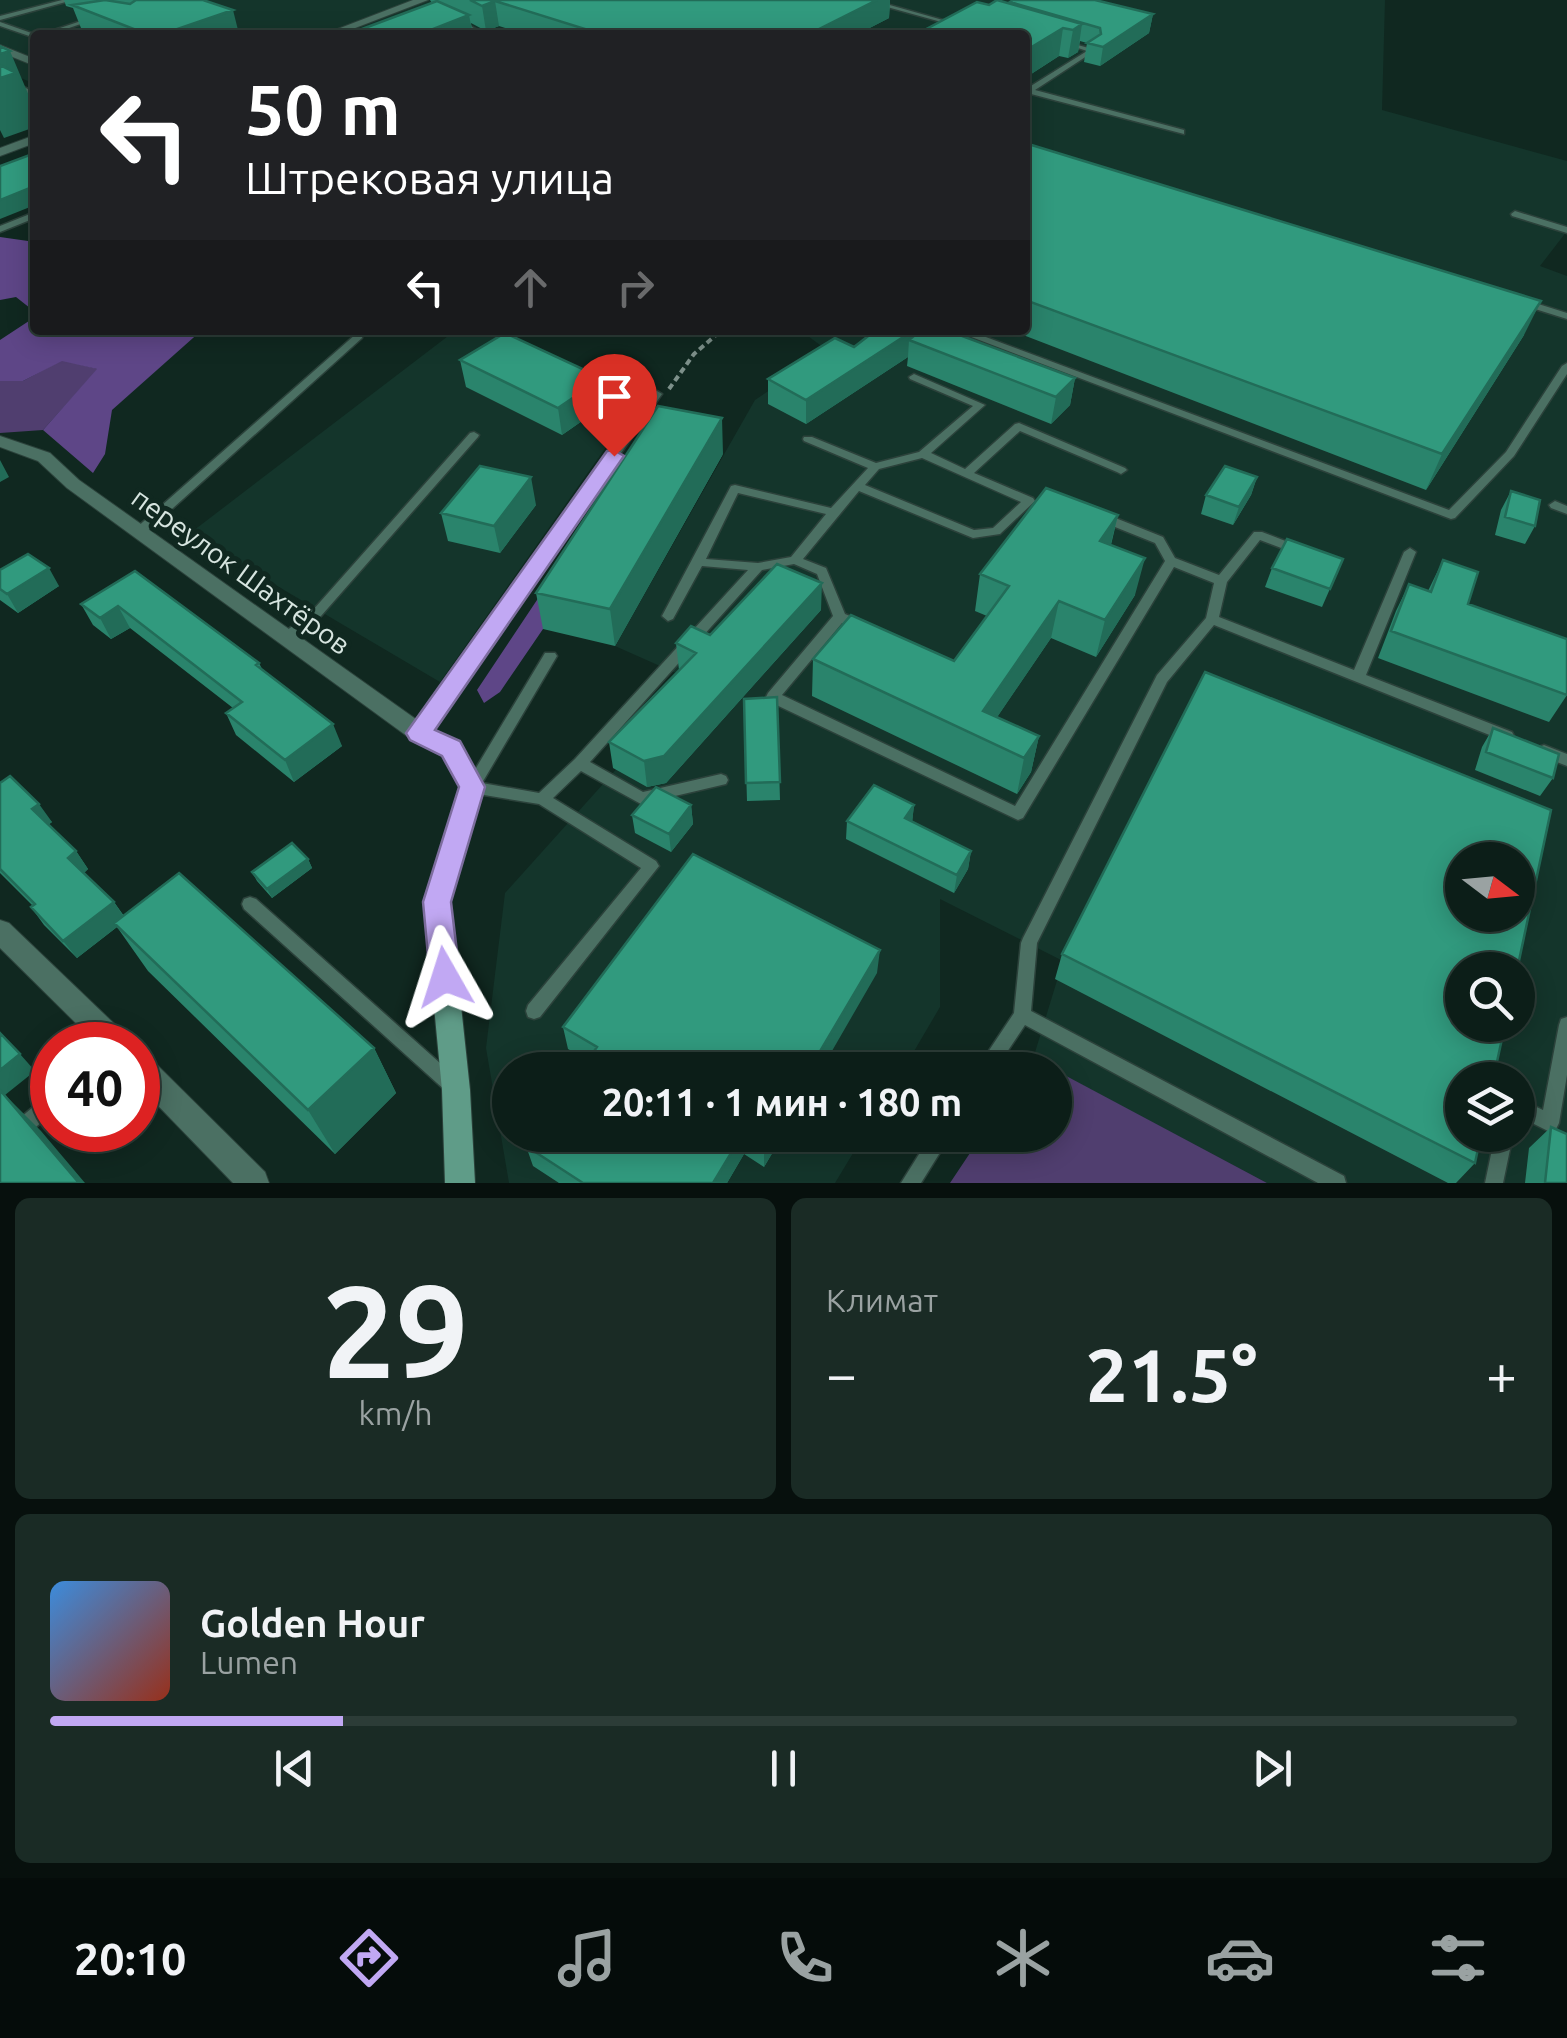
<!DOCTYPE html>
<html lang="ru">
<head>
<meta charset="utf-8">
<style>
	:root { --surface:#0c1e18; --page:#1a2b25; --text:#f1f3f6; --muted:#9aa2a2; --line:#2c3c37; --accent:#c1a8f3 }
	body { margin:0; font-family:Ubuntu,sans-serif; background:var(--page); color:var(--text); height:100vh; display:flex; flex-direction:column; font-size:38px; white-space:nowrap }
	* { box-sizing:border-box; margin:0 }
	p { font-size:32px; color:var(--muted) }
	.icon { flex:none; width:55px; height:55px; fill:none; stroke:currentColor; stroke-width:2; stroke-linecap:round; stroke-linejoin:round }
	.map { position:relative; height:1183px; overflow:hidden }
	.sheet { display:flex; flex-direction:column; gap:15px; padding:15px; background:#07100d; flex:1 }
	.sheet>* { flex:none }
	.top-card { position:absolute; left:30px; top:30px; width:1000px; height:305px; border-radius:10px; box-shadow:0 5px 25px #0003,0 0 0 2px var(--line); background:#202124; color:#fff; overflow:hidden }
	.needle { width:65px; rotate:106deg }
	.controls { position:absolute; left:1445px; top:842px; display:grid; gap:20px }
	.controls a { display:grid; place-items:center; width:90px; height:90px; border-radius:50%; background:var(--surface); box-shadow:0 5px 25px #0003,0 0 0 2px var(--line); font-size:50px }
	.speed { position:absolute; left:30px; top:1022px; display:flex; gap:20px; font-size:50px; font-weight:700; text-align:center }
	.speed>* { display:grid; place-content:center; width:130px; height:130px; border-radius:50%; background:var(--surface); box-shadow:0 5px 25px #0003,0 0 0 2px var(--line); line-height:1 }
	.speed .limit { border:15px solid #d22; background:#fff; color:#111 }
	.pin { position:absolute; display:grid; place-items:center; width:85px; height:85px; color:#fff; margin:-102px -42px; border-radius:50% 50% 50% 0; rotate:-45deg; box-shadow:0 0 10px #0007 }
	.pin .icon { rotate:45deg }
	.me { position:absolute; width:110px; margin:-55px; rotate:354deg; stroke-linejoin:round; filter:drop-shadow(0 0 8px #0008) }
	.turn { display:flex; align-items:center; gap:35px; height:210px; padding:0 50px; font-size:45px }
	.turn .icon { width:130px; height:130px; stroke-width:2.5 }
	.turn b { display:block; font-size:70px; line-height:85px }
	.lanes { display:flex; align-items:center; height:95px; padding:0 50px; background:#0003; justify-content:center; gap:50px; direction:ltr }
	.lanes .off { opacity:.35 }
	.big { font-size:75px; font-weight:600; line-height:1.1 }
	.sheet .tile { flex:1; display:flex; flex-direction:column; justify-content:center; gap:15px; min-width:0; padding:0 35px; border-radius:15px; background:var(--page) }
	.sheet .dial { align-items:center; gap:0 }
	.dial b { font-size:130px; line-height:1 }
	.song { display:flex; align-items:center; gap:30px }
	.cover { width:120px; height:120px; border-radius:15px; background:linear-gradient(135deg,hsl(210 70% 55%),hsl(10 70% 35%)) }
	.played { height:10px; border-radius:5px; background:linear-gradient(90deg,var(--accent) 20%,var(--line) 20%) }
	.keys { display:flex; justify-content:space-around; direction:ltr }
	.heat { display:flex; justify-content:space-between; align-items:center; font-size:55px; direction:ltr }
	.sheet .tiles { flex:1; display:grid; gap:15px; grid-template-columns:1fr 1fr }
	.tile:last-child { grid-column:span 2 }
	.trip { position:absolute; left:492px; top:1052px; width:580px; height:100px; border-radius:50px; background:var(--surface); box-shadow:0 5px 25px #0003,0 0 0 2px var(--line); font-weight:600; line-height:100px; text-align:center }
	.menu { display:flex; height:160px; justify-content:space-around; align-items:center; background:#050c0a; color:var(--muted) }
	.menu .icon { width:70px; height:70px }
	.menu .active { color:var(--accent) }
	.menu b { font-size:45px; color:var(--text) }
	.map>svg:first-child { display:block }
</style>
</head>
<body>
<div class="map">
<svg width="1567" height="1183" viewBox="0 0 1567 1183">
	<rect width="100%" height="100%" fill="#102820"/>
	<path fill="#14352b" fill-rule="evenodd" d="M0,0H1385L1382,110L1567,161V231L1540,266L1567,276V1183H1267L1033,1059L1063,961L940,899V1007L903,1070H510V1135H864L835,1183H509L486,1048L505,893L684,694L705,686L615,646L755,400L828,351L800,330H1025V35H35V84L0,69ZM1462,860H1518V915H1462ZM1462,970H1518V1025H1462ZM1462,1080H1518V1135H1462Z
		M456,330H493L640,399L440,682L189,534Z"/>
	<path fill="#503e6f" d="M62,360L98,369L43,430L0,433V381H23Z
		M1055,1070L1267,1183H950L982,1135H1055Z"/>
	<path fill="#5e4687" d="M0,237L35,242V312L16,297L0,300Z
		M35,317V330H202L112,410L105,454L93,473L43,430L97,369L62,361L23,381H0V340Z
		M657,420L661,442L543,629L500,692L484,703L477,690Z"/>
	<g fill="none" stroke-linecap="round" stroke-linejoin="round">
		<defs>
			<path id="lane" d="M62,0H73L0,20V16Z
				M862,0H872L957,24L952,25Z
				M90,18L95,19L49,35H39Z
				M459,20L485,34L486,35H478L457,23V21Z
				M0,22L37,35H38H35V38L0,26Z
				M1063,41L1096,50L1035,90L1184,130V134L1031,94L1025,96L1026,89L1087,51L1063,43Z
				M0,77L35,92V97L0,82Z
				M1515,211L1567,227V233L1512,216L1511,214Z
				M35,212V218L0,232V226Z
				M1522,299L1567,313V319L1519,304V300Z
				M953,330H967L1449,510L1506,452L1562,366L1567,363V374L1514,456L1455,518L1451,519Z
				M359,333L362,334V338L143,535H135L133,532L135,529L356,334Z
				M914,374L985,405L931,453L965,469L1015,424L1019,423L1125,468L1127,470L1121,474L1117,472L1020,431L974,473L1033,498L1035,501L1000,534L973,538L859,491L803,559L826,568L845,614L865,622L866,625L860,630L842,623L782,695L1015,806L1165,561L1155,543L1100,521L1098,518L1100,515H1108L1163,537L1175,558L1219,575L1254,532H1262L1301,547L1303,550L1297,554L1260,540L1227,582L1219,617L1354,670L1404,552L1410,548L1416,552L1366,675L1512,732L1514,736L1512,740L1507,741L1502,740L1214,625L1167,682L1037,943L1031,1011L1344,1176L1346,1183H1318L1025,1025L995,1070H976L1014,1013L1021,943L1023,938L1157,675L1206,618L1214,583L1174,567L1023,818L1018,820L768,701L766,697L768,693L833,616L817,574L794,564L762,570L590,762L643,792L721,774L726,776L728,780L726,784L641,804L581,771L553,798L656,861L659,866L540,1017L534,1019L528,1017L526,1011L528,1005L641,868L539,804L472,793L467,791L465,787L467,783L545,653H555L557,656L482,783L539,793L575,759L748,570L702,566L673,619L668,621L662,616L731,486L735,485L831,508L868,468L804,441L803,439L804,437H812L876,463L919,452L973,406L910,379L909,377ZM922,458L1021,502L993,528L974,530L865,485L879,469ZM738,493L826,514L791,557L758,563L706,559Z
				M657,391L662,394L424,737L419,738L414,737L412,733L414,729L653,392Z
				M474,432L479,435L478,437L321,616L291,641H281L280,638L281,635L313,610L470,433Z
				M1555,501L1567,506V514L1551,508L1549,505Z
				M1544,745L1567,754V766L1539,755L1537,751L1539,747Z
				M250,897L256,899L459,1080L462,1086L459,1092L453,1095L447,1092L244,909L242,904L244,899Z
				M1567,1017V1075L1559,1123L1556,1129L1550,1132L1518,1116V1098L1543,1110L1559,1025L1561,1019Z
				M52,1093V1113L6,1153L0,1156V1135L46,1096Z
				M931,1135H951L921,1183H901Z
				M1495,1135H1513L1503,1183H1485Z"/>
			<path id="street" d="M413,0H428L337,35H322Z
				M0,45L35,59V66L0,52Z
				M35,135V143L0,156V148Z
				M0,436L50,453L79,480L427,727L459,743L462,749L459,755C443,760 425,746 411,739L67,488L38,461L0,447Z
				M0,920L9,923L127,1036L131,1045H98L0,948Z
				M138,1053L148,1056L265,1172L269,1183H233L138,1085Z"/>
			<path id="secondary" d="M451,740L459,743L484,787L450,902L470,1090L475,1183H445L442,1090L424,902L460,787L440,749L443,743Z"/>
		</defs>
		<use href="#lane" stroke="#2c423b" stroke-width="3"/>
		<use href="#street" stroke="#2c423b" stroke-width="2"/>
		<use href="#secondary" stroke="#2c423b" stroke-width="2"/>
		<path stroke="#7d908a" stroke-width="4" stroke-dasharray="6 4" stroke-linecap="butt" d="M710,333L713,330
			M669,389L694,354L716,335"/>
		<use href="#lane" fill="#4b7063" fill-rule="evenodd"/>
		<use href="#street" fill="#4b7063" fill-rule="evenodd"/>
		<use href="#secondary" fill="#5f9c88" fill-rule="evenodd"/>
	</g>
	<path fill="#2a846c" d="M64,0H203L239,34L235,35H98L81,28L73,8L66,6Z
		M430,0H890L889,18L856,35H527L499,26L486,31L471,23L473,35H346L432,3Z
		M1010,2L1153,14L1149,33L1100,66L1084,62L1087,43L1080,41L1078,52L1068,58L1059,56L1025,78V35L989,5L1010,4Z
		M1025,143L1524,335L1426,490L1010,330H1025Z
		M913,337L1075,378L1070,405L1051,424L907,366L908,357L806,424L768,404V379L854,347Z
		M460,360L605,405L562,435L466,387Z
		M723,454L615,646L543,629L536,593Z
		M1257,477L1251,495L1233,525L1201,514L1206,495Z
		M1511,491L1535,526L1525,544L1495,535L1501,510Z
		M536,505L500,553L448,541L441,513Z
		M1118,515L1111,545L1135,595L1096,657L1051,638L997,717L1039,736L1031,772L1017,794L812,696L813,659L954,661L987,616L975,611L980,574Z
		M1343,559L1322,607L1265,587L1272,568Z
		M1443,560L1468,604L1567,695L1549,722L1378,658L1396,611L1409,584L1428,591Z
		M0,570L59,586L18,613L0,600Z
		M135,571L259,663L263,671L342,746L294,782L236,735L226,713L233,708L130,628L111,639L93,625L81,604Z
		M821,610L666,783L647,787L613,768L609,742L679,670L676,643Z
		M777,697L780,800L747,801L744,699Z
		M1493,728L1553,778L1540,796L1475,770L1482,747Z
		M0,783L52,822L48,825L76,851L88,869L84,873L114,902L124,916L374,1048L396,1093L335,1154L148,971L117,927L77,958L44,925L31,907L33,906L0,873Z
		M691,805L693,824L671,852L635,833L632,815Z
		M914,805L912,822L971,851L968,869L954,893L846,839L847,821Z
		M308,859L312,868L272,898L257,881L252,872Z
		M1062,954L1475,1163L1456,1183H1448L1055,979Z
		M877,973L588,1060L568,1049L563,1027Z
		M1551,1127L1567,1183H1525L1529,1148Z
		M534,1135H783L764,1167L744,1154L727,1183H559L533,1166L526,1146Z"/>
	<path fill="#226c58" d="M877,0H890L889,18L856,35H807Z
		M495,1L499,26L486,31L482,6Z
		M233,10L239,34L235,35H160Z
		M1153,14L1149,33L1100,66L1103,47Z
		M469,15L473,35H418Z
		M1082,24L1078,52L1068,58L1073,30Z
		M1063,28L1059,56L1025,78V51Z
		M10,51L32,103L29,104L35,117V127L4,138L0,130V54Z
		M35,186V205L0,219V200Z
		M1541,301L1524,335L1426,490L1442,454Z
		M914,330L913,341L909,340L908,357L806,424V400Z
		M602,378L605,405L562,435L558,408Z
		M1075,378L1070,405L1051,424L1056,397Z
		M722,418L723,454L615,646L610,609Z
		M0,460L9,477L0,482Z
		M531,477L536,505L500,553L494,526Z
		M1257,477L1251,495L1233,525L1239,507Z
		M1118,515L1109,551L1100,541Z
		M1145,558L1135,595L1096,657L1105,620Z
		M49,568L59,586L18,613L7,594Z
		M822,583L821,610L666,783L647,787L644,761Z
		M1059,601L1051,638L983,738V711Z
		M118,606L130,628L111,639L100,618Z
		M333,724L342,746L294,782L285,760Z
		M1039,736L1031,772L1017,794L1024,758Z
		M39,804L52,822L45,827L32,809Z
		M691,805L693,824L671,852L669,834Z
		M914,805L912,824L905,818Z
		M76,851L88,869L80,876L68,858Z
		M971,851L968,869L954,893L957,875Z
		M308,859L312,868L272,898L267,889Z
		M114,902L126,920L114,923L117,927L77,958L63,941Z
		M880,950L877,973L821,1070H809Z
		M374,1048L396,1093L335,1154L308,1110Z
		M20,1054L35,1071L5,1095L41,1131L85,1183H79L0,1100V1070Z
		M742,1135L744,1154L727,1183H713Z
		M771,1135H783L764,1167V1147Z"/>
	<path fill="#319a7e" stroke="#226c58" stroke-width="2.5" fill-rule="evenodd" d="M105,0L130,4L136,0H203L233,10L160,35H149L72,5Z
		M470,0H877L807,35H604L495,1L482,6Z
		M997,0L1082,24L1073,30L1063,28L1025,51V35H915L977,2L989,5Z
		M1013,0H1095L1153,14L1103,47L1087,43L1101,34L1100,28L1010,2Z
		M437,1L469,15L418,35H346Z
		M0,46L10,51L0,54Z
		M0,65L16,73L0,78Z
		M1025,143L1541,301L1442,454L1025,300Z
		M35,153V186L0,200V166Z
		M876,330H914L806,400L768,379L835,338L854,347Z
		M921,330H946L1075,378L1056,397L909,340Z
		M505,333L602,378L558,408L460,360Z
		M658,406L722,418L610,609L536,593Z
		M480,466L531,477L494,526L441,513Z
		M1225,466L1257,477L1239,507L1206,495Z
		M1046,488L1118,515L1100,541L1145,558L1105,620L1059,601L983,711L1039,736L1024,758L813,659L851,615L954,661L1009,586L980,574Z
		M1511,491L1540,500L1535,526L1505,517Z
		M1287,539L1343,559L1330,589L1272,568Z
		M28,554L49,568L7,594L0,589V570Z
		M1443,560L1478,572L1468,604L1567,639V695L1391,631L1409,584L1431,592Z
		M777,564L822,583L664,756L644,761L609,742L696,653L676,643L691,626L710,635Z
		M135,571L259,663L256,665L333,724L285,760L226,713L242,702L118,606L100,618L81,604Z
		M1205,672L1551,810L1517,970H1462V1025H1505L1493,1080H1462V1135H1481L1475,1163L1062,954ZM1462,860H1518V915H1462Z
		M777,697L780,782L746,783L744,699Z
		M1493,728L1559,754L1553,778L1486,752Z
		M10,776L39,804L32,809L76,851L68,858L114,902L63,941L31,907L35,904L0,869V783Z
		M874,785L914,805L905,818L971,851L957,875L847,821Z
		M656,787L691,805L669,834L632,815Z
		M292,843L308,859L267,889L252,872Z
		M693,854L880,950L809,1070H581L597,1047L563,1027Z
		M179,873L374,1048L308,1110L114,923Z
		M0,1033L20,1054L0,1070Z
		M0,1090L79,1183H0Z
		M1551,1127L1567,1134V1183H1545Z
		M534,1135H742L713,1183H583L526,1146Z
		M743,1135H771L764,1147Z"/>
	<path fill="#c1a8f3" stroke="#7d6d9e" stroke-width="2.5" d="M614,450L624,456L435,730L460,741L485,787L451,902L460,977L455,987L445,991L434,987L430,977L423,902L459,787L442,756L410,740L406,733L607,451Z"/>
	<g text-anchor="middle" stroke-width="10" stroke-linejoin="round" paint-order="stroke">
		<g font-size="28" fill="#d7e5e0" stroke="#102820">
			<text transform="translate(241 571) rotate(36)" y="10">переулок Шахтёров</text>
		</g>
	</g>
</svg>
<div class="controls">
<a><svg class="needle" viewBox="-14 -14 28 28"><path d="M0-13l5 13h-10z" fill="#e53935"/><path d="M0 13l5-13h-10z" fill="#9aa2a2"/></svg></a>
<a><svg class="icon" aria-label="search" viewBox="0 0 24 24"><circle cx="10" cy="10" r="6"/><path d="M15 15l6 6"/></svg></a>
<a><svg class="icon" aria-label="layers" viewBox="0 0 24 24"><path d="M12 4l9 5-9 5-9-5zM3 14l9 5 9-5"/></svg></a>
</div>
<div class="speed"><div class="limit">40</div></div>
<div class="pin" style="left:614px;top:456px;background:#d93025"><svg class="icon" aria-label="arrive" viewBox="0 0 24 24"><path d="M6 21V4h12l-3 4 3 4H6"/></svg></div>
<svg class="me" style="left:445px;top:977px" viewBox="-20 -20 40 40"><path d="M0-17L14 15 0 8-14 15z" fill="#c1a8f3" stroke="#fff" stroke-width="4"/></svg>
<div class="trip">20:11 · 1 мин · 180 m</div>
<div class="top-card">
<div class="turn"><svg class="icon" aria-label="left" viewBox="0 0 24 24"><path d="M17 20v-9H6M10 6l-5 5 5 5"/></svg><div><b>50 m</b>Штрековая улица</div></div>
<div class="lanes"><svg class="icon" aria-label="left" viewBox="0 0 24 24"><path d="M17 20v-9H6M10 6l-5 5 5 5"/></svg><svg class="icon off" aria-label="ahead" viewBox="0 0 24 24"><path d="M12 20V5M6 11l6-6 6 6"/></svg><svg class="icon off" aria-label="right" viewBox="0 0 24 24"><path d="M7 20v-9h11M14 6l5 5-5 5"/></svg></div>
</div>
</div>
<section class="sheet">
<div class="tiles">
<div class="tile dial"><b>29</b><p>km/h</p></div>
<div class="tile"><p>Климат</p>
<div class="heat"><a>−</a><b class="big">21.5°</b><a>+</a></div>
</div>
<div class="tile">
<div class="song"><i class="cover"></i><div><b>Golden Hour</b><p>Lumen</p></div></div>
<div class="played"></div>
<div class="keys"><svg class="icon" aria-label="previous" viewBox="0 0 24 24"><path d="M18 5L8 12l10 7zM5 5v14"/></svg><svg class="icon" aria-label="pause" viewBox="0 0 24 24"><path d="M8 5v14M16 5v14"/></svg><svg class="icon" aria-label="next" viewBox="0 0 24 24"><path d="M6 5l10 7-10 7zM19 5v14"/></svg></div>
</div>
</div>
</section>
<nav class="menu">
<b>20:10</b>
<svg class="icon active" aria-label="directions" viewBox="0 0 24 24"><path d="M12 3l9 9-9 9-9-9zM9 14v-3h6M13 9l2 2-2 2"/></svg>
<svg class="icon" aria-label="music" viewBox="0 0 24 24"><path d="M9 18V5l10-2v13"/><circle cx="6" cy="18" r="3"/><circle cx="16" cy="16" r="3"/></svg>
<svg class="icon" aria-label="phone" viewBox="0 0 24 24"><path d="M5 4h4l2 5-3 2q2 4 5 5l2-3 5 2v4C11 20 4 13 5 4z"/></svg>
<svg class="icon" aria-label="climate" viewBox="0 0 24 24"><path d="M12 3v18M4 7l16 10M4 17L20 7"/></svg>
<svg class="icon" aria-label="car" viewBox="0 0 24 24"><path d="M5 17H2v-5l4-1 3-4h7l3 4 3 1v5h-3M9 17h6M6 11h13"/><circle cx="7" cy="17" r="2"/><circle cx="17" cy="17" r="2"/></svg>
<svg class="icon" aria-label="filters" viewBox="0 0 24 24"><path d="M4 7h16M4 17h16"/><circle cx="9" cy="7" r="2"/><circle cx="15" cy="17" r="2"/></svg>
</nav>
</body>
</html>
